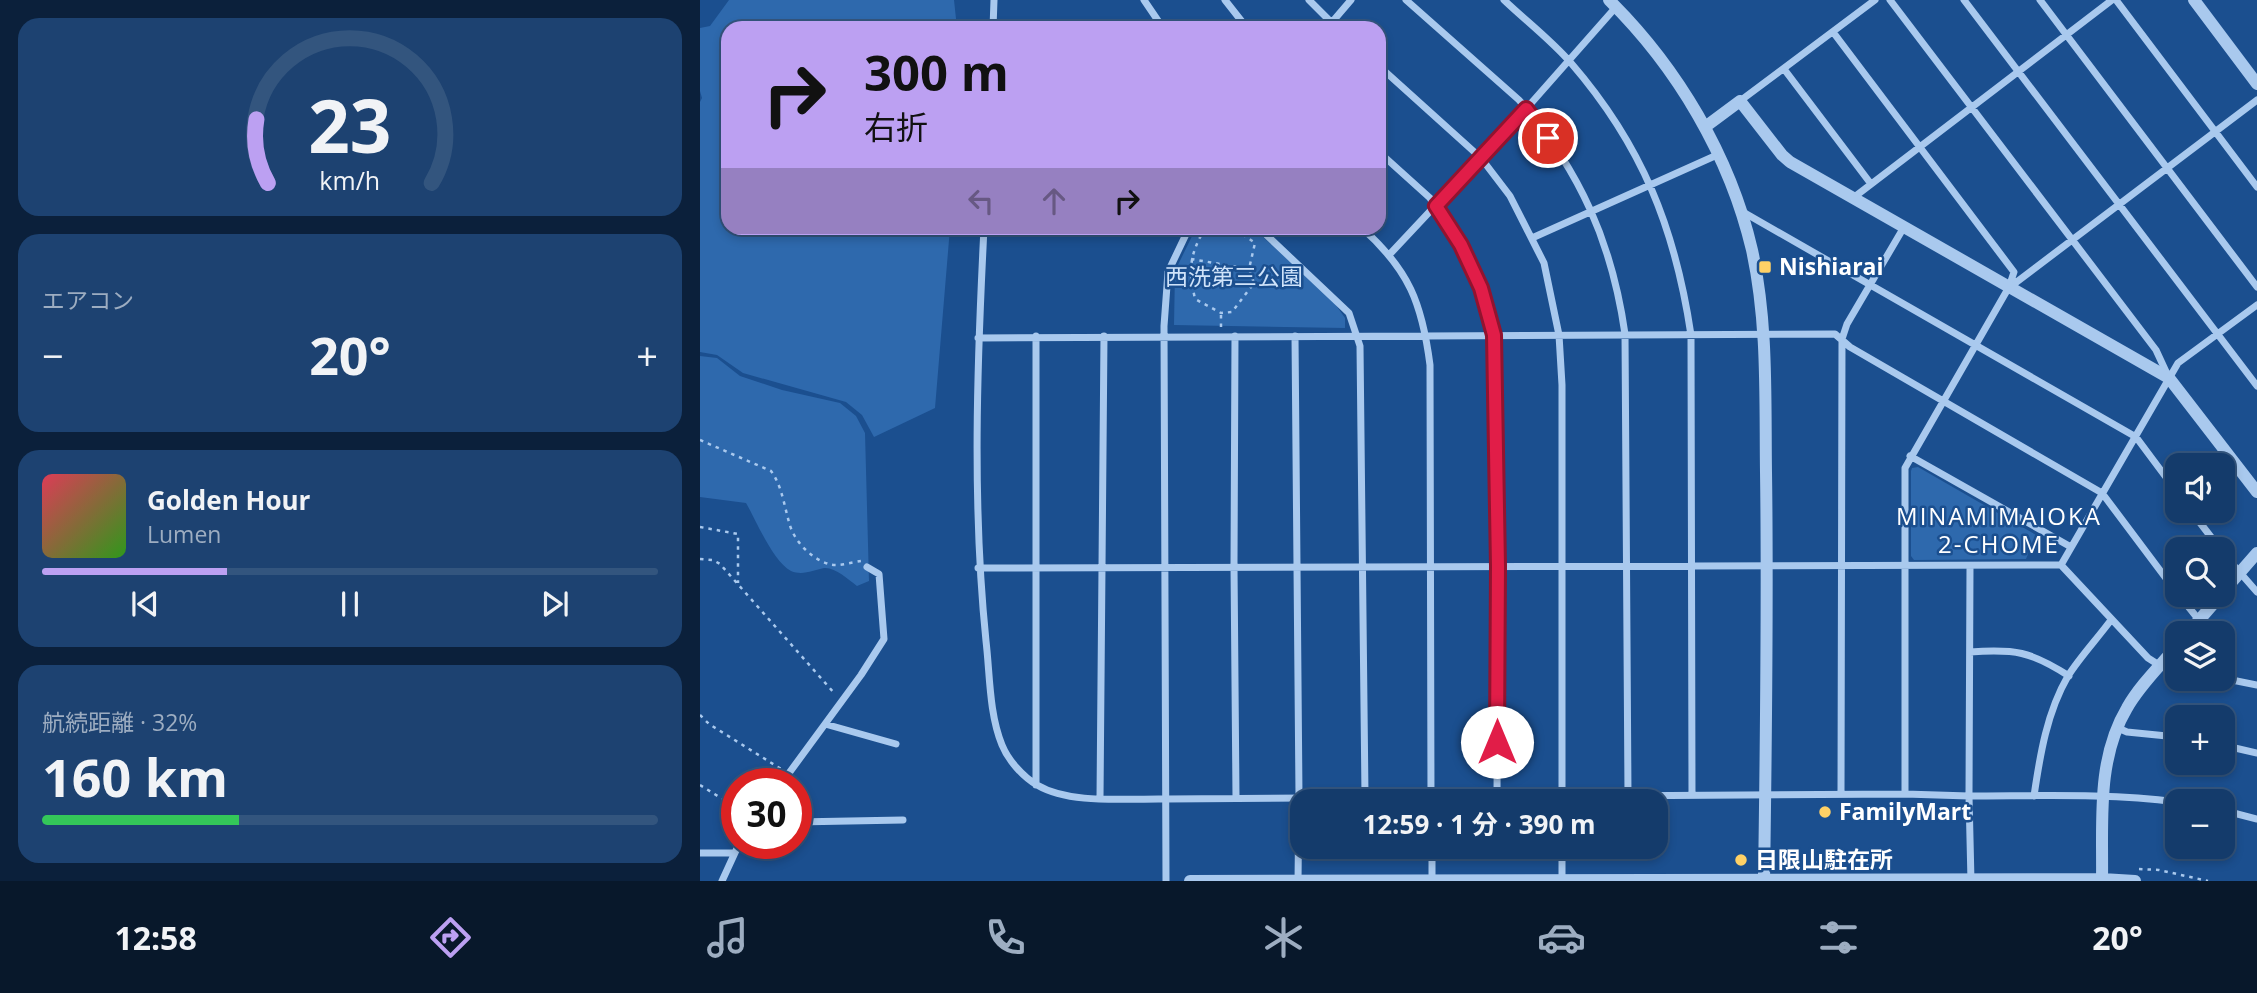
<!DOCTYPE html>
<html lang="ja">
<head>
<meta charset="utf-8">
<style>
	:root { --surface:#143b6b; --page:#1d4271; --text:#f1f3f6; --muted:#9dadc1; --line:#33557e; --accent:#bca0f2 }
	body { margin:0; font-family:"Open Sans","Noto Sans JP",sans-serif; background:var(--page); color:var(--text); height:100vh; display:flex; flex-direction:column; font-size:26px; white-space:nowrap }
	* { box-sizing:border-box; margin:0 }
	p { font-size:23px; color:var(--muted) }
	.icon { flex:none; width:38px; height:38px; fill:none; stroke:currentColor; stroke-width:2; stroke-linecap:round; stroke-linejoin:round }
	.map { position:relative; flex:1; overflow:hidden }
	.side { display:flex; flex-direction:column; gap:18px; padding:18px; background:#0b203b; width:700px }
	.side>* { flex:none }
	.banner { position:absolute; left:21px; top:21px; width:665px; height:214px; border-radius:21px; box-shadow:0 4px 10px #0003,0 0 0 2px var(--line); background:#bca0f2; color:#111; overflow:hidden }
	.fabs { position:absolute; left:1465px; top:453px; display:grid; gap:14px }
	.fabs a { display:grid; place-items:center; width:70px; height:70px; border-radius:14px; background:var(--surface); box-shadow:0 4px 10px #0003,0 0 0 2px var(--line); font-size:35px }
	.speed { position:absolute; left:21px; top:768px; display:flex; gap:14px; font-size:35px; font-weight:700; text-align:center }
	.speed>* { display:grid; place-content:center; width:91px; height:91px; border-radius:50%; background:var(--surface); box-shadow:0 4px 10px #0003,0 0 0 2px var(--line); line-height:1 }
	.speed .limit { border:10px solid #d22; background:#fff; color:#111 }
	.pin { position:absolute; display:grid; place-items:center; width:60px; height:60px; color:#fff; margin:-30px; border:4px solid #fff; border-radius:50%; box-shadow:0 2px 7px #0007 }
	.me { position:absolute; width:77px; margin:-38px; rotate:0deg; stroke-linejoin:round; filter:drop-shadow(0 0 5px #0008) }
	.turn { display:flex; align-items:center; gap:24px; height:147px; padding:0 28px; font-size:32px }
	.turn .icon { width:91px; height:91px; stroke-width:2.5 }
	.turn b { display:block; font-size:49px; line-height:60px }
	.lanes { display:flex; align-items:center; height:66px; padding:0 28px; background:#0003; justify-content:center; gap:35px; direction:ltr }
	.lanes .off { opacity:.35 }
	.big { font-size:52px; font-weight:700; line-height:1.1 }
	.side .widget { flex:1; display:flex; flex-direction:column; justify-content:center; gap:10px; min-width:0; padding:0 24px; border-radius:21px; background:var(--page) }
	.side .dial { align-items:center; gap:0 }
	.dial svg { height:182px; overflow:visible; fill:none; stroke:var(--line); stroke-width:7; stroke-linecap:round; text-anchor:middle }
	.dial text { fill:var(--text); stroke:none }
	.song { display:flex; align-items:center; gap:21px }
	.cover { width:84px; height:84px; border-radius:10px; background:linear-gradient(135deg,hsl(350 70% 55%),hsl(110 70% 35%)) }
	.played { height:7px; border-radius:4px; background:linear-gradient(90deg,var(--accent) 30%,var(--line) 30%) }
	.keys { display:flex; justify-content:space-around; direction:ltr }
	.heat { display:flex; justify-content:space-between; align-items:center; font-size:38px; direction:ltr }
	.charge { height:10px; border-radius:5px; background:linear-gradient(90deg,#34c759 32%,var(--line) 0) }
	.trip { position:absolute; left:590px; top:789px; width:378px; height:70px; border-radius:21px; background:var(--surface); box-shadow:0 4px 10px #0003,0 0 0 2px var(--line); font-weight:700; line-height:70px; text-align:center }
	.menu { display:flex; height:112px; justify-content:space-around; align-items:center; background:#08182b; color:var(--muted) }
	.menu .icon { width:49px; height:49px }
	.menu .current { color:var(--accent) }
	.menu b { font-size:32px; color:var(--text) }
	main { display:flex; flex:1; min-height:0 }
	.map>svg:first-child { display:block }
</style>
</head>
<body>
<main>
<section class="side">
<div class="widget dial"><svg viewBox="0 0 100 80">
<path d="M14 69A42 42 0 1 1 86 69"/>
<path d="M14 69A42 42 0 0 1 9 41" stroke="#bca0f2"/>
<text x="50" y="56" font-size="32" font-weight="700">23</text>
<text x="50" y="72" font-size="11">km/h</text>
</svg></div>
<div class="widget"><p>エアコン</p>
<div class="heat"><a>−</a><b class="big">20°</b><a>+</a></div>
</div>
<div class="widget">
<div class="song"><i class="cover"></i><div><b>Golden Hour</b><p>Lumen</p></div></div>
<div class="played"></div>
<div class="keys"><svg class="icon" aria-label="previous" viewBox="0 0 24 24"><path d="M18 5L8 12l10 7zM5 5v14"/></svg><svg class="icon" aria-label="pause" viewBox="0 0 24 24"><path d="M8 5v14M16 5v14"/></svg><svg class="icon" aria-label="next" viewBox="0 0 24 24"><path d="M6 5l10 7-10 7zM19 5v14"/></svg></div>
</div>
<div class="widget"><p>航続距離 · 32%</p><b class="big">160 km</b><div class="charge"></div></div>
</section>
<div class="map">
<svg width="1557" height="881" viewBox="0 0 1557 881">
	<rect width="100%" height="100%" fill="#1b4f8f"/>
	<path fill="#2e69ad" d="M29,0H254L257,28H28V228H250L235,408L174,437L162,415L146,402L43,373L17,355L0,352V102L2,98L0,91V28L10,26Z
		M496,228H553L633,301L645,318V328L474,325L475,271Z
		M0,356L17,358L40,376L82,390L140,403L156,416L165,433L169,581L157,586C148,579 135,567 124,568C113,570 103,576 91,571C73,562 56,520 46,503L0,497Z
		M1218,467L1336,535L1326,559L1214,560L1211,556V471L1212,468Z"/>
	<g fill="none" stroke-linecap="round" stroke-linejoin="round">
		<path stroke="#a9c9ee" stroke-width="2.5" stroke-dasharray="3.5 5" stroke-linecap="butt" d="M505,228C490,255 488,267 495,299L521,313L532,312L554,283L549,269L555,243L545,236L549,228
			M491,259L549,269
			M521,327V313
			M0,440L71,471C82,486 84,505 89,522C93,540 111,559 129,564C138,567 152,562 161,561
			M0,527L38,534V583
			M0,559L13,560L20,564L135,694
			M0,715L9,724L81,769
			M0,785L37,808
			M1084,856L1092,862L1164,863L1170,867
			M1439,869L1459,870L1508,881"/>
		<path stroke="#a9c9ee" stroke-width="7" d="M444,0L463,28
			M525,0L547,28
			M609,0L637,28
			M706,0L819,100C880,170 912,243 925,334L928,795
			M804,0C826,21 851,40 871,63C942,145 975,228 991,335L992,795
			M1190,0L1456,350L1468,376
			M1264,0L1557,386
			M1340,0L1557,287
			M1416,0L1557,187
			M293,28L294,0
			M627,28L651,0
			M1133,32L1314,272L1309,287L1205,468V794
			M679,66L781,158L810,196L844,263L859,335L862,385V802
			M1084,69L1171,184
			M1040,101L1175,0
			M679,152L730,198L761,245L781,288L794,335L798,566L797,797
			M1153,198L1412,0
			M1043,212L1436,437L1477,492
			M284,228C277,365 272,504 286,641C290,675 289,713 302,745C308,760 323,777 337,785C371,805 427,798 467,799L1205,794L1269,796L1271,881
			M559,228L649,313L660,346L665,796
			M662,228C709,270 722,303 730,365L731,801
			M832,238L1017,155
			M690,254L826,109L916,7
			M1310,287L1557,100
			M336,336V785
			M535,336L534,566L536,797
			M595,336L599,796L598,881
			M278,338L1135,334L1150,347L1402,493L1477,593
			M1210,456L1371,547
			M1491,511L1521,550
			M1522,552L1557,592
			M1361,565L1478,363L1557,305
			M1270,566L1269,796C1339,796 1408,793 1477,802
			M278,568L1361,565L1448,658L1459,665L1477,671
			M1479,595L1499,620
			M1270,652C1315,649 1330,651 1369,676
			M1522,678L1557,685
			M125,724L196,744
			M1418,728L1427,732L1477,737
			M1522,745L1557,753
			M81,784L161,675L184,639L179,574L167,567
			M1141,794L1142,339L1147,324L1204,227
			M1334,796C1340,755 1347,712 1368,676C1380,657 1397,639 1411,620
			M400,798L404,336
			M1522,810L1557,819
			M96,822L203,820
			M732,847V881
			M0,853H33
			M22,881L39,844
			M466,881L464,326L468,272L489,228
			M862,881V847"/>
		<path stroke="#a9c9ee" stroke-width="12" d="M909,0C977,67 1030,156 1052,250C1068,323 1065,398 1066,472C1068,608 1066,745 1064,881
			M1494,0L1557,84
			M1005,127L1040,101L1082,155L1090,162L1469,378L1557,492
			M1522,593L1557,553
			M1487,634L1521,595
			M490,881L1402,879L1435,881
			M1402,881C1403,823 1396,760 1427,708C1440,685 1460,666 1477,646"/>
	</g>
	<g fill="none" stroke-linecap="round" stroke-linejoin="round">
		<defs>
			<path id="route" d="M797,742L798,566L794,335L781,288L761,245L736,206L826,109L848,138"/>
		</defs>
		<use href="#route" stroke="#92132f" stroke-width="18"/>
		<use href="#route" stroke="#e11d48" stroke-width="12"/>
	</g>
	<g fill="#ffd166" stroke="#1b4f8f" stroke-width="2.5">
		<rect x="1058" y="260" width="14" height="14" rx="3.5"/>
		<circle cx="1125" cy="812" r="7"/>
		<circle cx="1041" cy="860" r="7"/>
	</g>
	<g text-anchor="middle" stroke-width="5" stroke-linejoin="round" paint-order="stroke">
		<g font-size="23" font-weight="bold" fill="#fff" stroke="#1b4f8f" text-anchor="start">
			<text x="1079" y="275">Nishiarai</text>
			<text x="1139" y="820">FamilyMart</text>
			<text x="1055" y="868">日限山駐在所</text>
		</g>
		<g font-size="23" fill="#cfe3fa" stroke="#1b4f8f">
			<text x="534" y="285">西洗第三公園</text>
		</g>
		<g font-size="24" letter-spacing="2" fill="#fff" stroke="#1b4f8f">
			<text x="1299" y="525">MINAMIMAIOKA<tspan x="1299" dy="28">2-CHOME</tspan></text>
		</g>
	</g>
</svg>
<div class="fabs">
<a><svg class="icon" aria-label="sound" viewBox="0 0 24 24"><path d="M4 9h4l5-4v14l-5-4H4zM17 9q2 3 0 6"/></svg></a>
<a><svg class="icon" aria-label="search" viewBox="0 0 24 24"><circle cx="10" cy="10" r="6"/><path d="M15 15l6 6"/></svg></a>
<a><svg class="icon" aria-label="layers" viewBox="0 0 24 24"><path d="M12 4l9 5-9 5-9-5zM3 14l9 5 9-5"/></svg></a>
<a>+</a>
<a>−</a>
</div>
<div class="speed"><div class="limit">30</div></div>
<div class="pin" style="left:848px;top:138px;background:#d93025"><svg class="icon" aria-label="arrive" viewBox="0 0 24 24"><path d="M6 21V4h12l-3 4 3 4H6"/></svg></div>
<svg class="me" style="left:797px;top:742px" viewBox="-20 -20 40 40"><circle r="19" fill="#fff"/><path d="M0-13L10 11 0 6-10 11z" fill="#e11d48"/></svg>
<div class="trip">12:59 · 1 分 · 390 m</div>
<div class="banner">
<div class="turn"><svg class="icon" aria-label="right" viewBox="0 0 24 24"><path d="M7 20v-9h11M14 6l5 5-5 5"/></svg><div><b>300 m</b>右折</div></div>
<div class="lanes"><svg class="icon off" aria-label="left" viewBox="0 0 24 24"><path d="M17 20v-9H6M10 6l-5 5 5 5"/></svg><svg class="icon off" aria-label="ahead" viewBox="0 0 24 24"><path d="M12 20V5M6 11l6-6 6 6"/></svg><svg class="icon" aria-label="right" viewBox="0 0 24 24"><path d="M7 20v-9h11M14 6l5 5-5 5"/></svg></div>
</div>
</div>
</main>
<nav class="menu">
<b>12:58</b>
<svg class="icon current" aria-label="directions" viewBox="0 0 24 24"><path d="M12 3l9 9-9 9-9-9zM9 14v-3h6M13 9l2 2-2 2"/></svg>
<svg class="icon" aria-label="music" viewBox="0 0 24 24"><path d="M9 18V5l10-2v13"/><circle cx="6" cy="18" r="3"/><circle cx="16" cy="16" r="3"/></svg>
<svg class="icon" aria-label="phone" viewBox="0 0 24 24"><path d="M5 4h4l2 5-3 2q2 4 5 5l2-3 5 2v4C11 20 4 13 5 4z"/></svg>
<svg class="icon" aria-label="climate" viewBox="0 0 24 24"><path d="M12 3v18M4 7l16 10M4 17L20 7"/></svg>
<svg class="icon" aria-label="car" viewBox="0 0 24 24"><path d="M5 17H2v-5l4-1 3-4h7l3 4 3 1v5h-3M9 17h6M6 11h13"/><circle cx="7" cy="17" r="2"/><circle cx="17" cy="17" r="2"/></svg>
<svg class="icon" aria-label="filters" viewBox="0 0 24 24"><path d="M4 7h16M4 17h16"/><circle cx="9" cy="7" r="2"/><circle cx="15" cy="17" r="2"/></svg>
<b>20°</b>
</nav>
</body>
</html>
